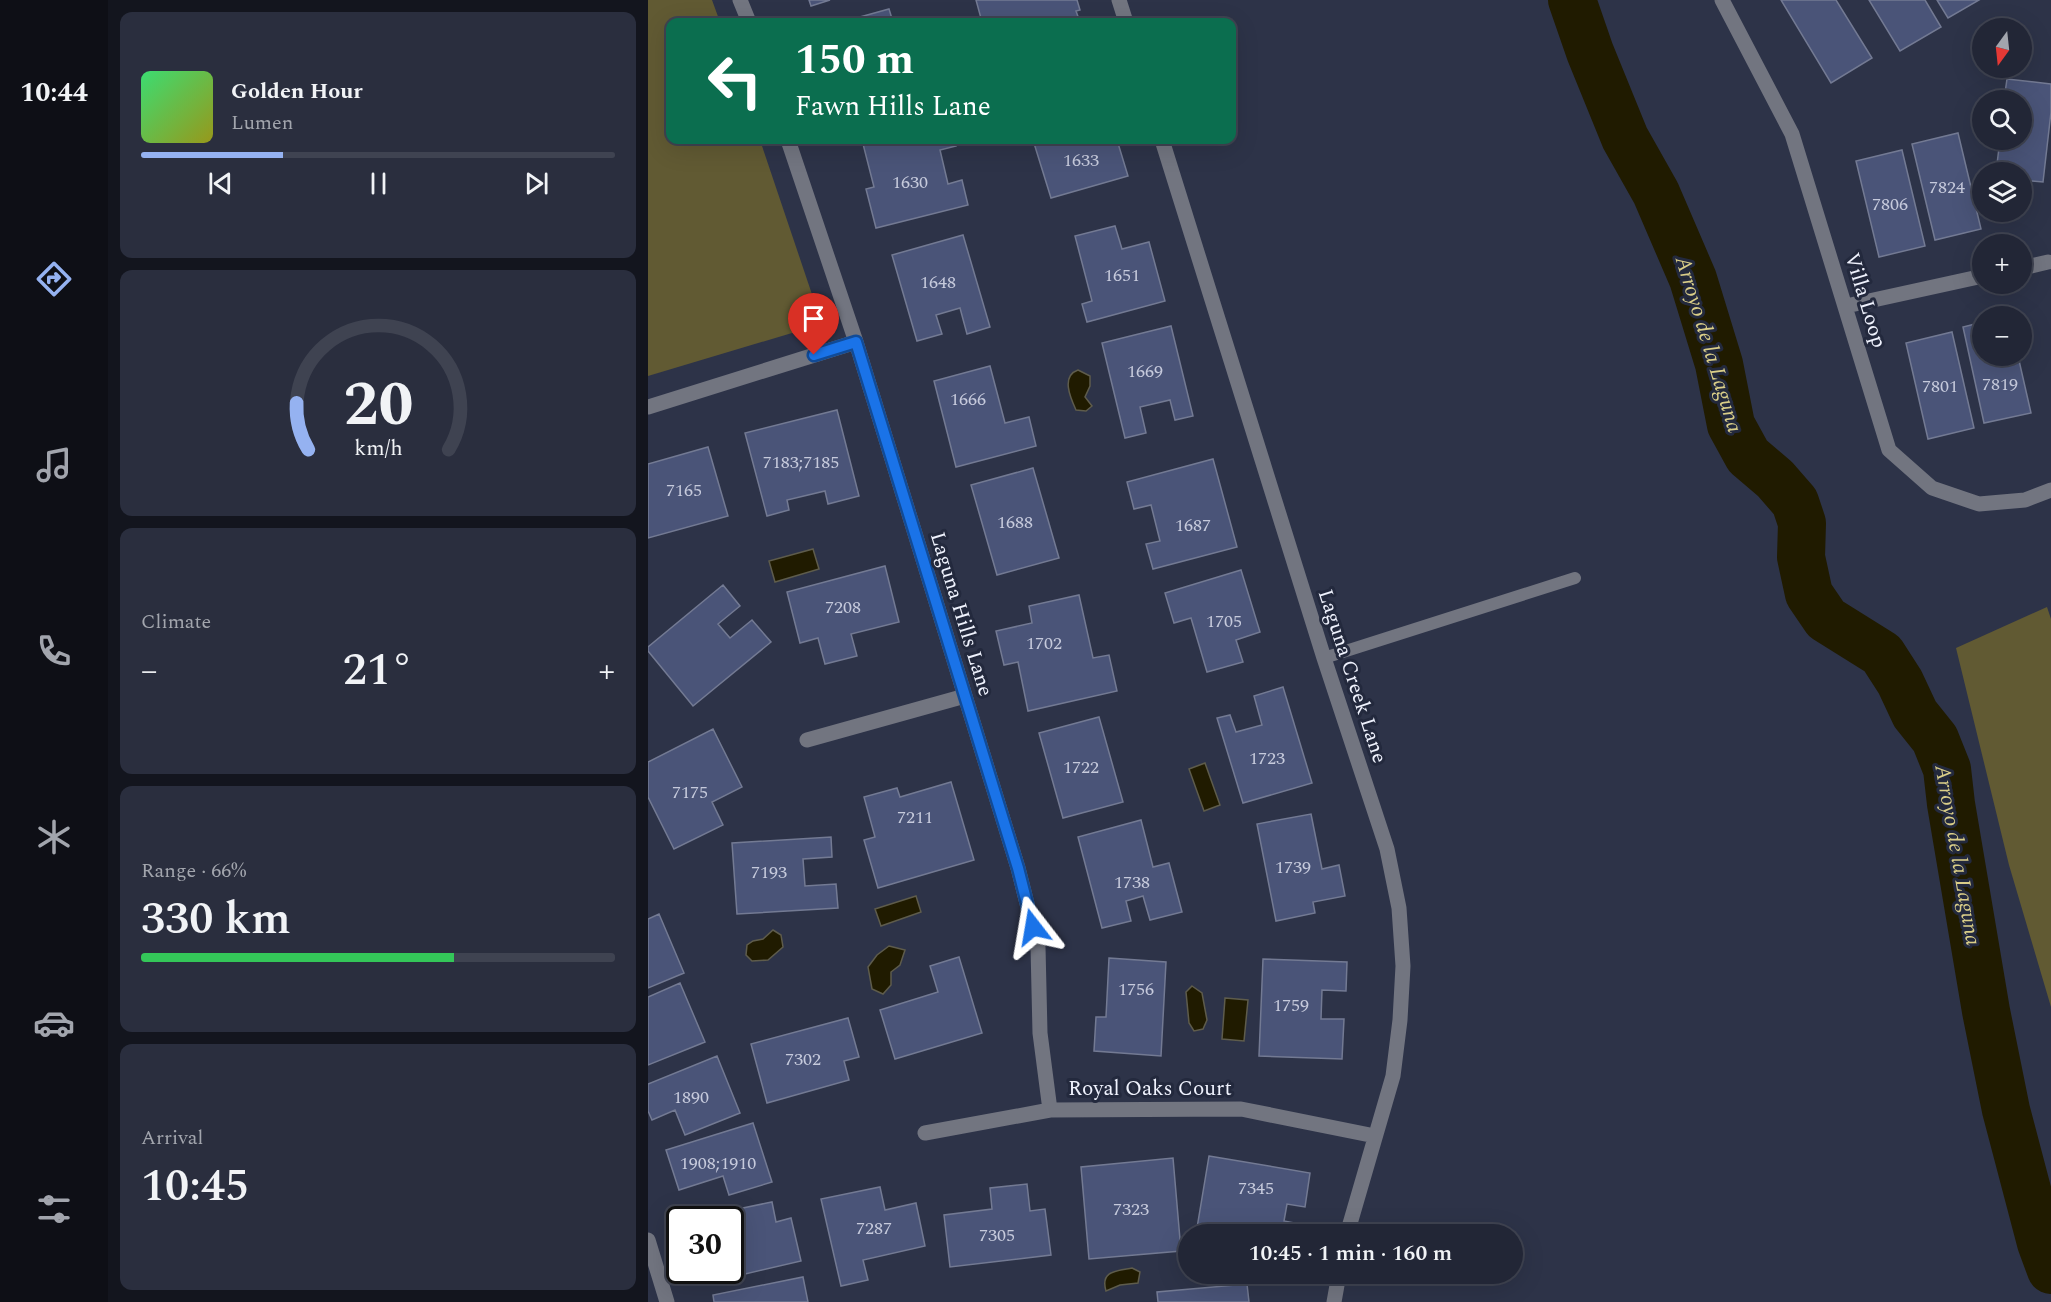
<!DOCTYPE html>
<html lang="en">
<head>
<meta charset="utf-8">
<style>
	:root { --surface:#222636; --page:#2a2e3e; --text:#f1f3f6; --muted:#a2a5ad; --line:#3f4351; --accent:#95b2f1 }
	body { margin:0; font-family:Spectral,serif; background:var(--page); color:var(--text); height:100vh; display:flex; flex-direction:column; font-size:22px; white-space:nowrap }
	* { box-sizing:border-box; margin:0 }
	p { font-size:20px; color:var(--muted) }
	.icon { flex:none; width:33px; height:33px; fill:none; stroke:currentColor; stroke-width:2; stroke-linecap:round; stroke-linejoin:round }
	.map { position:relative; flex:1; overflow:hidden }
	.panel { display:flex; flex-direction:column; gap:12px; padding:12px; background:#13151e; width:540px }
	.panel>* { flex:none }
	.banner { position:absolute; left:18px; top:18px; width:570px; height:126px; border-radius:12px; box-shadow:0 6px 24px #0002,0 0 0 2px var(--line); background:#0b6e4f; color:#fff; overflow:hidden }
	.needle { width:39px; rotate:195deg }
	.buttons { position:absolute; left:1324px; top:18px; display:grid; gap:12px }
	.buttons a { display:grid; place-items:center; width:60px; height:60px; border-radius:50%; background:var(--surface); box-shadow:0 6px 24px #0002,0 0 0 2px var(--line); font-size:30px }
	.speed { position:absolute; left:18px; top:1206px; display:flex; gap:12px; font-size:30px; font-weight:700; text-align:center }
	.speed>* { display:grid; place-content:center; width:78px; height:78px; border-radius:50%; background:var(--surface); box-shadow:0 6px 24px #0002,0 0 0 2px var(--line); line-height:1 }
	.speed .limit { border:3px solid #111; border-radius:9px; background:#fff; color:#111 }
	.pin { position:absolute; display:grid; place-items:center; width:51px; height:51px; color:#fff; margin:-62px -26px; border-radius:50% 50% 50% 0; rotate:-45deg; box-shadow:0 0 6px #0007 }
	.pin .icon { rotate:45deg }
	.me { position:absolute; width:66px; margin:-33px; rotate:346deg; stroke-linejoin:round; filter:drop-shadow(0 0 4px #0008) }
	.turn { display:flex; align-items:center; gap:21px; height:126px; padding:0 30px; font-size:27px }
	.turn .icon { width:78px; height:78px; stroke-width:2.5 }
	.turn b { display:block; font-size:42px; line-height:51px }
	.big { font-size:45px; font-weight:600; line-height:1.1 }
	.panel .card { flex:1; display:flex; flex-direction:column; justify-content:center; gap:9px; min-width:0; padding:0 21px; border-radius:12px; background:var(--page) }
	.panel .dial { align-items:center; gap:0 }
	.dial svg { height:156px; overflow:visible; fill:none; stroke:var(--line); stroke-width:7; stroke-linecap:round; text-anchor:middle }
	.dial text { fill:var(--text); stroke:none }
	.song { display:flex; align-items:center; gap:18px }
	.cover { width:72px; height:72px; border-radius:9px; background:linear-gradient(135deg,hsl(140 70% 55%),hsl(60 70% 35%)) }
	.played { height:6px; border-radius:3px; background:linear-gradient(90deg,var(--accent) 30%,var(--line) 30%) }
	.keys { display:flex; justify-content:space-around; direction:ltr }
	.heat { display:flex; justify-content:space-between; align-items:center; font-size:33px; direction:ltr }
	.charge { height:9px; border-radius:4px; background:linear-gradient(90deg,#34c759 66%,var(--line) 0) }
	.trip { position:absolute; left:530px; top:1224px; width:345px; height:60px; border-radius:30px; background:var(--surface); box-shadow:0 6px 24px #0002,0 0 0 2px var(--line); font-weight:600; line-height:60px; text-align:center }
	main { display:flex; flex:1; min-height:0 }
	.dock { display:flex; flex-direction:column; width:108px; justify-content:space-around; align-items:center; background:#0e0f16; color:var(--muted) }
	.dock .icon { width:42px; height:42px }
	.dock .current { color:var(--accent) }
	.dock b { font-size:27px; color:var(--text) }
	.map>svg:first-child { display:block }
</style>
</head>
<body>
<main>
<nav class="dock">
<b>10:44</b>
<svg class="icon current" aria-label="directions" viewBox="0 0 24 24"><path d="M12 3l9 9-9 9-9-9zM9 14v-3h6M13 9l2 2-2 2"/></svg>
<svg class="icon" aria-label="music" viewBox="0 0 24 24"><path d="M9 18V5l10-2v13"/><circle cx="6" cy="18" r="3"/><circle cx="16" cy="16" r="3"/></svg>
<svg class="icon" aria-label="phone" viewBox="0 0 24 24"><path d="M5 4h4l2 5-3 2q2 4 5 5l2-3 5 2v4C11 20 4 13 5 4z"/></svg>
<svg class="icon" aria-label="climate" viewBox="0 0 24 24"><path d="M12 3v18M4 7l16 10M4 17L20 7"/></svg>
<svg class="icon" aria-label="car" viewBox="0 0 24 24"><path d="M5 17H2v-5l4-1 3-4h7l3 4 3 1v5h-3M9 17h6M6 11h13"/><circle cx="7" cy="17" r="2"/><circle cx="17" cy="17" r="2"/></svg>
<svg class="icon" aria-label="filters" viewBox="0 0 24 24"><path d="M4 7h16M4 17h16"/><circle cx="9" cy="7" r="2"/><circle cx="15" cy="17" r="2"/></svg>
</nav>
<section class="panel">
<div class="card">
<div class="song"><i class="cover"></i><div><b>Golden Hour</b><p>Lumen</p></div></div>
<div class="played"></div>
<div class="keys"><svg class="icon" aria-label="previous" viewBox="0 0 24 24"><path d="M18 5L8 12l10 7zM5 5v14"/></svg><svg class="icon" aria-label="pause" viewBox="0 0 24 24"><path d="M8 5v14M16 5v14"/></svg><svg class="icon" aria-label="next" viewBox="0 0 24 24"><path d="M6 5l10 7-10 7zM19 5v14"/></svg></div>
</div>
<div class="card dial"><svg viewBox="0 0 100 80">
<path d="M14 69A42 42 0 1 1 86 69"/>
<path d="M14 69A42 42 0 0 1 8 45" stroke="#95b2f1"/>
<text x="50" y="56" font-size="32" font-weight="700">20</text>
<text x="50" y="72" font-size="11">km/h</text>
</svg></div>
<div class="card"><p>Climate</p>
<div class="heat"><a>−</a><b class="big">21°</b><a>+</a></div>
</div>
<div class="card"><p>Range · 66%</p><b class="big">330 km</b><div class="charge"></div></div>
<div class="card"><p>Arrival</p><b class="big">10:45</b></div>
</section>
<div class="map">
<svg width="1403" height="1302" viewBox="0 0 1403 1302">
	<rect width="100%" height="100%" fill="#2d3348"/>
	<path fill="#615a33" d="M0,0H64L72,22H22V140H112L174,324L0,376Z
		M1399,607L1403,619V1007L1361,865L1308,648Z"/>
	<path fill="#201b00" stroke="#5e5c4c" stroke-width="1.5" d="M430,370L442,376V386L437,397L444,406L438,411L428,410C422,397 413,376 430,370Z
		M165,549L171,569L127,582L121,561Z
		M557,763L572,805L556,811L541,769Z
		M268,896L273,912L233,926L227,909Z
		M125,930L133,935L135,947L120,960L104,961L98,955L99,945L105,941L115,939Z
		M241,946L257,950L252,965L243,972V985L235,994L224,989L220,967L229,955Z
		M544,986L554,993L559,1020L555,1029L546,1031L541,1023L538,992Z
		M577,998L600,1000L596,1041L574,1039Z
		M484,1268L492,1272L490,1283L472,1285L458,1291C452,1271 468,1271 484,1268Z"/>
	<g fill="none" stroke-linecap="round" stroke-linejoin="round">
		<path stroke="#201b00" stroke-width="48" d="M924,0L942,52L977,138L1008,193L1045,279L1071,364L1083,425L1100,456L1127,479L1147,502L1154,523L1153,557L1161,594L1178,619L1234,654L1252,682L1267,714L1287,739L1299,769L1303,804L1338,1011L1358,1110L1393,1243L1403,1270"/>
	</g>
	<path fill="#4a5478" stroke="#737a93" stroke-width="1.5" d="M161,0H182L163,6Z
		M328,0H429L432,10L428,11L432,22H352L351,20L334,22Z
		M1133,0H1188L1224,58L1183,83Z
		M1221,0H1277L1293,27L1252,51Z
		M1289,0H1331L1300,18Z
		M241,9L245,22H202L201,20Z
		M1359,79L1403,84V112L1395,182L1374,180V172H1348L1352,140H1374V100H1356Z
		M1310,133L1333,229L1287,240L1264,144Z
		M214,140H306L308,146L292,150L300,184L314,180L320,205L228,228L218,189L226,187Z
		M385,140H446L448,145L469,140L480,176L403,198Z
		M1254,150L1277,246L1231,257L1208,161Z
		M467,226L474,249L501,242L517,301L439,322L434,304L444,301L427,236Z
		M315,235L342,327L319,334L312,308L288,315L294,334L269,341L244,255Z
		M1335,322V356H1370L1383,413L1336,423L1315,327Z
		M523,326L545,416L527,420L522,400L492,407L498,433L477,438L454,343Z
		M1304,332L1326,428L1280,439L1258,343Z
		M342,366L357,423L381,417L388,446L308,467L286,381Z
		M189,410L211,496L180,504L177,491L139,500L141,510L119,516L97,433Z
		M60,447L80,516L0,538V464Z
		M565,459L589,547L505,569L498,544L512,541L503,505L486,509L479,482Z
		M385,468L411,558L349,575L323,485Z
		M237,566L251,622L203,634L209,656L177,664L170,638L152,643L139,592Z
		M593,570L612,632L588,640L595,662L559,672L543,618L526,623L517,593Z
		M75,585L92,606L70,624L82,638L104,620L123,642L45,706L0,651V647Z
		M431,595L445,658L461,655L469,691L380,711L370,662L356,665L348,631L384,623L381,606Z
		M635,687L664,783L595,803L569,718L582,715L588,732L614,725L606,696Z
		M451,717L475,802L415,818L391,733Z
		M65,729L94,787L64,802L75,825L26,849L0,797V762Z
		M303,782L326,860L230,888L216,840L227,837L216,797L249,788L252,797Z
		M663,814L674,869L691,865L697,896L665,902L667,913L628,921L609,824Z
		M493,820L505,867L521,863L534,912L502,920L495,896L478,901L483,921L454,928L430,837Z
		M183,837L184,857L155,859L157,886L188,884L190,908L89,914L84,843Z
		M11,914L36,973L0,988V919Z
		M311,957L334,1033L247,1059L232,1010L290,992L282,966Z
		M461,958L518,962L513,1056L446,1051L448,1017H458Z
		M615,959L699,962L698,991L674,990L673,1019H696L694,1059L611,1056Z
		M32,983L57,1042L0,1065V997Z
		M200,1018L211,1057L196,1061L201,1080L119,1103L103,1044Z
		M69,1056L92,1113L37,1135L27,1110L4,1120L0,1111V1084Z
		M105,1123L124,1182L81,1195L75,1176L31,1190L18,1150Z
		M561,1156L662,1173L657,1207L639,1204L636,1221L652,1224L650,1234H587L549,1228Z
		M525,1158L533,1251L441,1259L433,1167Z
		M379,1184L382,1211L397,1209L403,1255L302,1267L296,1215L344,1209L342,1188Z
		M232,1187L237,1210L268,1203L277,1246L215,1260L220,1280L193,1286L173,1199Z
		M124,1202L128,1222L143,1218L153,1261L67,1281L65,1270H82V1232H85L80,1211Z
		M155,1277L160,1302H66L65,1295Z
		M599,1284L601,1302H510L509,1292Z"/>
	<g fill="none" stroke-linecap="round" stroke-linejoin="round">
		<path stroke="#727580" stroke-width="12" d="M676,658L927,578"/>
		<path stroke="#727580" stroke-width="15" d="M92,0L101,22
			M471,0L478,22
			M1074,0L1144,134L1241,450L1284,488L1331,504L1377,500L1403,490
			M140,140L208,342L370,868L390,947L392,1033L402,1110
			M514,140L676,658L739,849L751,908L755,966L752,1020L745,1076L699,1234
			M1374,268L1400,262
			M1198,306L1335,276
			M0,407L208,342
			M159,740L317,696
			M277,1133L402,1110L593,1109L727,1136
			M686,1302L691,1274"/>
		<path stroke="#727580" stroke-width="15" d="M0,1240L19,1302"/>
	</g>
	<g fill="none" stroke-linecap="round" stroke-linejoin="round">
		<defs>
			<path id="route" d="M166,355L208,342L370,868L385,927"/>
		</defs>
		<use href="#route" stroke="#114b97" stroke-width="15"/>
		<use href="#route" stroke="#1a73e8" stroke-width="10"/>
	</g>
	<g text-anchor="middle" stroke-width="6" stroke-linejoin="round" paint-order="stroke">
		<g font-size="18" fill="#c6cadc">
			<text x="433" y="166">1633</text>
			<text x="262" y="188">1630</text>
			<text x="1299" y="193">7824</text>
			<text x="1242" y="210">7806</text>
			<text x="474" y="281">1651</text>
			<text x="290" y="288">1648</text>
			<text x="497" y="377">1669</text>
			<text x="1352" y="390">7819</text>
			<text x="1292" y="392">7801</text>
			<text x="320" y="405">1666</text>
			<text x="153" y="468">7183;7185</text>
			<text x="36" y="496">7165</text>
			<text x="367" y="528">1688</text>
			<text x="545" y="531">1687</text>
			<text x="195" y="613">7208</text>
			<text x="576" y="627">1705</text>
			<text x="396" y="649">1702</text>
			<text x="619" y="764">1723</text>
			<text x="433" y="773">1722</text>
			<text x="42" y="798">7175</text>
			<text x="267" y="823">7211</text>
			<text x="645" y="873">1739</text>
			<text x="121" y="878">7193</text>
			<text x="484" y="888">1738</text>
			<text x="488" y="995">1756</text>
			<text x="643" y="1011">1759</text>
			<text x="155" y="1065">7302</text>
			<text x="43" y="1103">1890</text>
			<text x="70" y="1169">1908;1910</text>
			<text x="608" y="1194">7345</text>
			<text x="483" y="1215">7323</text>
			<text x="226" y="1234">7287</text>
			<text x="349" y="1241">7305</text>
		</g>
		<g font-size="21" fill="#eff2fd" stroke="#23293d">
			<text transform="translate(1218 300) rotate(73)" y="7">Villa Loop</text>
			<text transform="translate(314 614) rotate(73)" y="7">Laguna Hills Lane</text>
			<text transform="translate(705 676) rotate(72)" y="7">Laguna Creek Lane</text>
			<text x="502" y="1095">Royal Oaks Court</text>
		</g>
		<g font-size="22" font-style="italic" fill="#dace88" stroke="#23293d">
			<text transform="translate(1062 344) rotate(73)" y="8">Arroyo de la Laguna</text>
			<text transform="translate(1311 855) rotate(80)" y="8">Arroyo de la Laguna</text>
		</g>
	</g>
</svg>
<div class="buttons">
<a><svg class="needle" viewBox="-14 -14 28 28"><path d="M0-13l5 13h-10z" fill="#e53935"/><path d="M0 13l5-13h-10z" fill="#a2a5ad"/></svg></a>
<a><svg class="icon" aria-label="search" viewBox="0 0 24 24"><circle cx="10" cy="10" r="6"/><path d="M15 15l6 6"/></svg></a>
<a><svg class="icon" aria-label="layers" viewBox="0 0 24 24"><path d="M12 4l9 5-9 5-9-5zM3 14l9 5 9-5"/></svg></a>
<a>+</a>
<a>−</a>
</div>
<div class="speed"><div class="limit">30</div></div>
<div class="pin" style="left:166px;top:355px;background:#d93025"><svg class="icon" aria-label="arrive" viewBox="0 0 24 24"><path d="M6 21V4h12l-3 4 3 4H6"/></svg></div>
<svg class="me" style="left:385px;top:927px" viewBox="-20 -20 40 40"><path d="M0-17L14 15 0 8-14 15z" fill="#1a73e8" stroke="#fff" stroke-width="4"/></svg>
<div class="trip">10:45 · 1 min · 160 m</div>
<div class="banner">
<div class="turn"><svg class="icon" aria-label="left" viewBox="0 0 24 24"><path d="M17 20v-9H6M10 6l-5 5 5 5"/></svg><div><b>150 m</b>Fawn Hills Lane</div></div>
</div>
</div>
</main>
</body>
</html>
